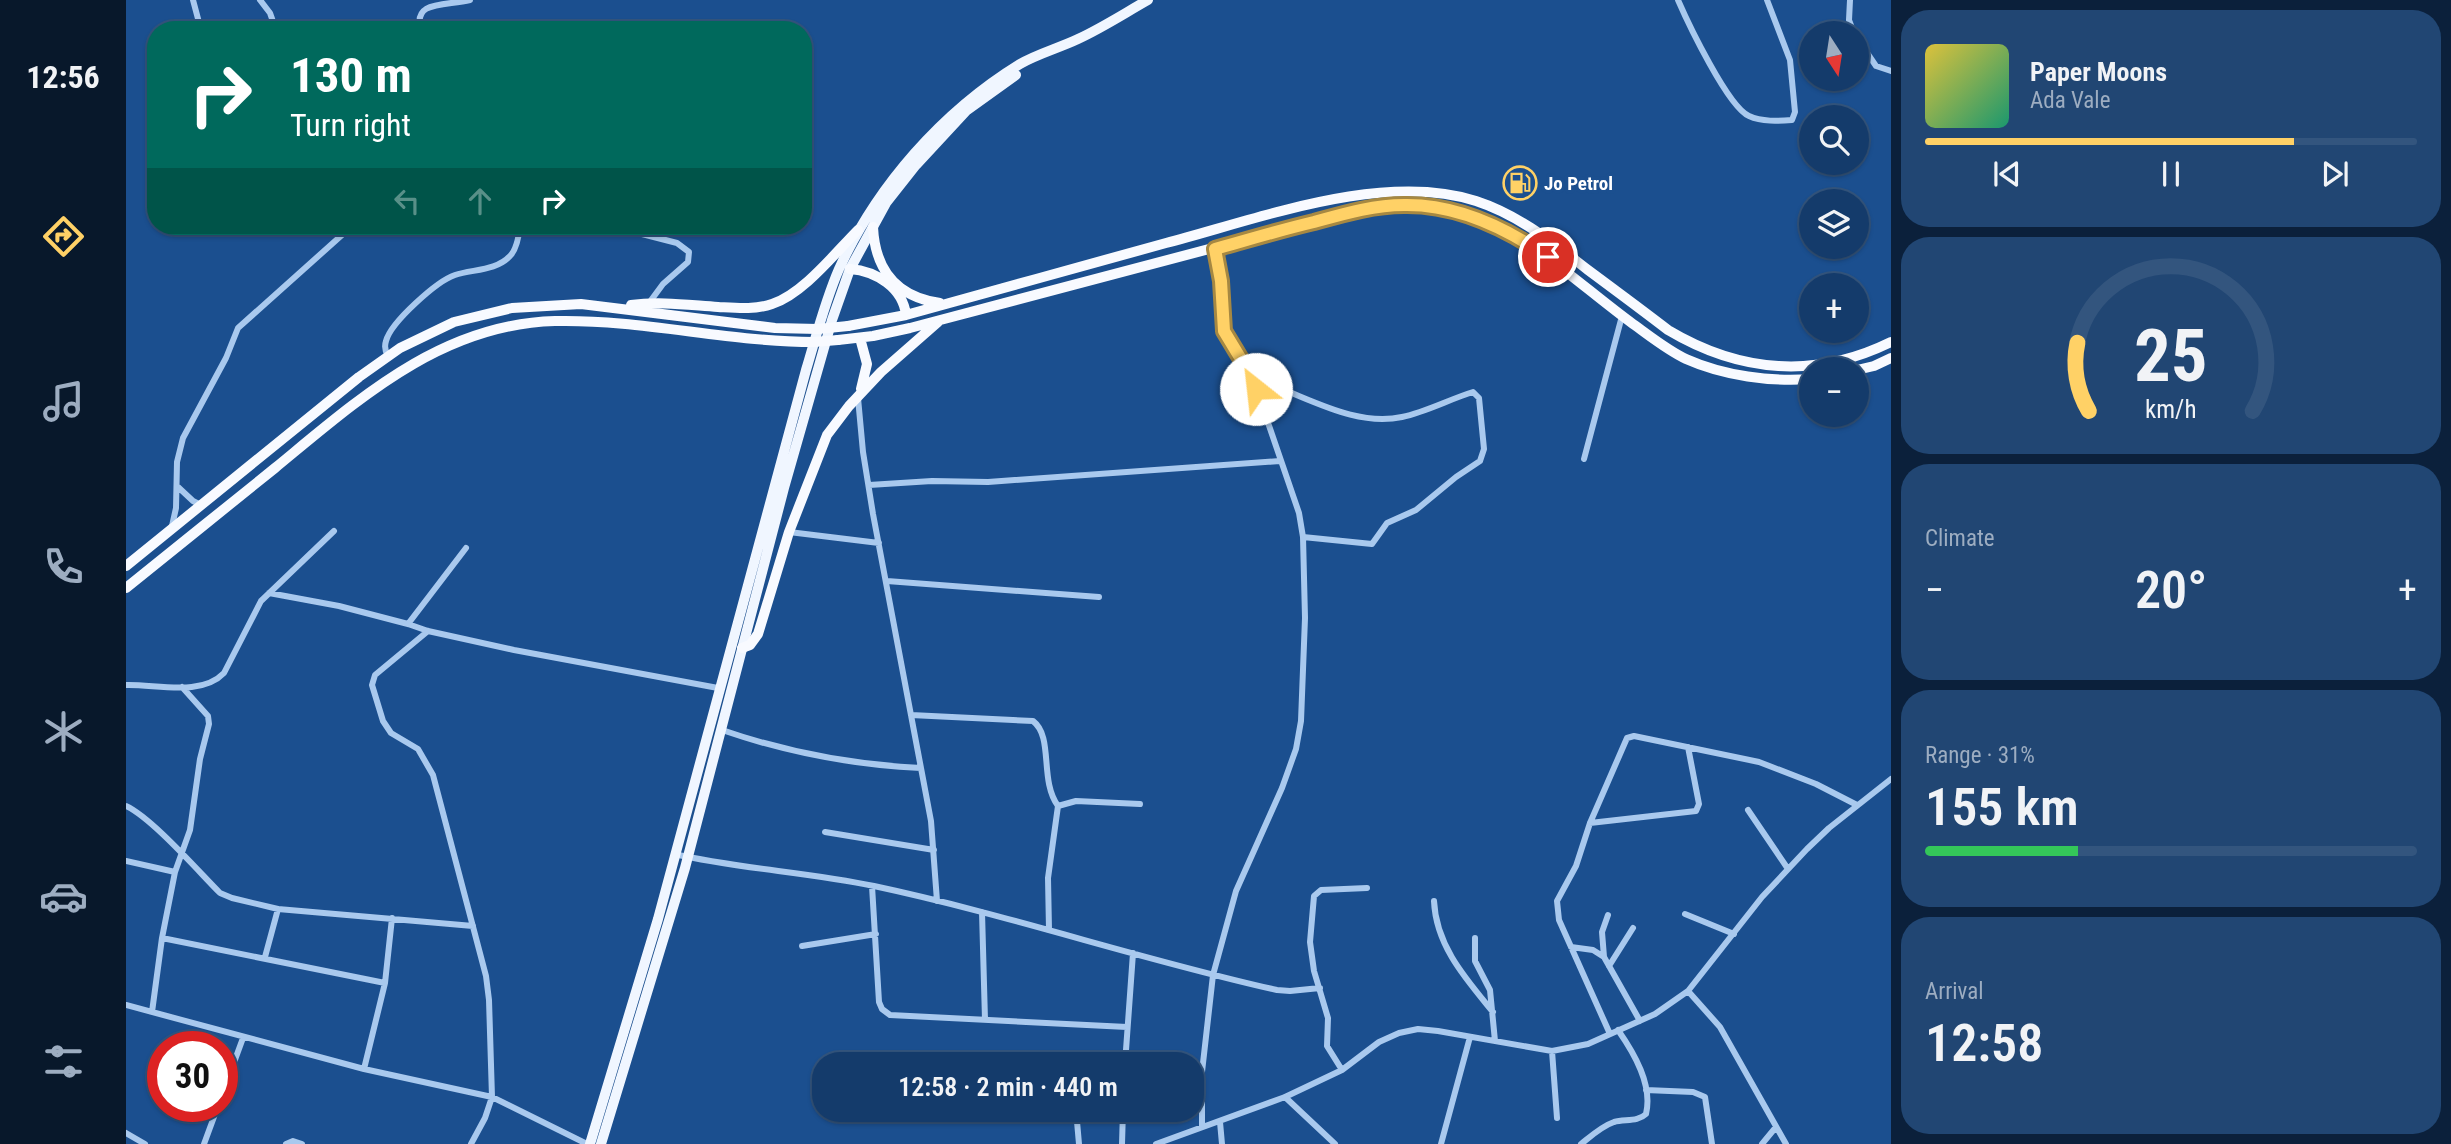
<!DOCTYPE html>
<html lang="en">
<head>
<meta charset="utf-8">
<style>
	:root { --surface:#143b6b; --page:#214673; --text:#f1f3f6; --muted:#9dadc1; --line:#33557e; --accent:#ffd166 }
	body { margin:0; font-family:"Roboto Condensed",sans-serif; background:var(--page); color:var(--text); height:100vh; display:flex; flex-direction:column; font-size:26px; white-space:nowrap }
	* { box-sizing:border-box; margin:0 }
	p { font-size:23px; color:var(--muted) }
	.icon { flex:none; width:38px; height:38px; fill:none; stroke:currentColor; stroke-width:2; stroke-linecap:round; stroke-linejoin:round }
	.map { position:relative; flex:1; overflow:hidden }
	.panel { display:flex; flex-direction:column; gap:10px; padding:10px; background:#0b203b; width:560px }
	.panel>* { flex:none }
	.banner { position:absolute; left:21px; top:21px; width:665px; height:214px; border-radius:28px; box-shadow:0 2px 5px #0004,0 0 0 2px var(--line); background:#00695c; color:#fff; overflow:hidden }
	.needle { width:46px; rotate:168deg }
	.controls { position:absolute; left:1673px; top:21px; display:grid; gap:14px }
	.controls a { display:grid; place-items:center; width:70px; height:70px; border-radius:50%; background:var(--surface); box-shadow:0 2px 5px #0004,0 0 0 2px var(--line); font-size:35px }
	.speed { position:absolute; left:21px; top:1031px; display:flex; gap:14px; font-size:35px; font-weight:700; text-align:center }
	.speed>* { display:grid; place-content:center; width:91px; height:91px; border-radius:50%; background:var(--surface); box-shadow:0 2px 5px #0004,0 0 0 2px var(--line); line-height:1 }
	.speed .limit { border:10px solid #d22; background:#fff; color:#111 }
	.pin { position:absolute; display:grid; place-items:center; width:60px; height:60px; color:#fff; margin:-30px; border:4px solid #fff; border-radius:50%; box-shadow:0 2px 7px #0007 }
	.me { position:absolute; width:77px; margin:-38px; rotate:331deg; stroke-linejoin:round; filter:drop-shadow(0 0 5px #0008) }
	.turn { display:flex; align-items:center; gap:24px; height:147px; padding:0 28px; font-size:32px }
	.turn .icon { width:91px; height:91px; stroke-width:2.5 }
	.turn b { display:block; font-size:49px; line-height:60px }
	.lanes { display:flex; align-items:center; height:66px; padding:0 28px; background:#0003; justify-content:center; gap:35px; direction:ltr }
	.lanes .off { opacity:.35 }
	.big { font-size:52px; font-weight:600; line-height:1.1 }
	.panel .widget { flex:1; display:flex; flex-direction:column; justify-content:center; gap:10px; min-width:0; padding:0 24px; border-radius:28px; background:var(--page) }
	.panel .dial { align-items:center; gap:0 }
	.dial svg { height:182px; overflow:visible; fill:none; stroke:var(--line); stroke-width:7; stroke-linecap:round; text-anchor:middle }
	.dial text { fill:var(--text); stroke:none }
	.song { display:flex; align-items:center; gap:21px }
	.cover { width:84px; height:84px; border-radius:10px; background:linear-gradient(135deg,hsl(50 70% 55%),hsl(160 70% 35%)) }
	.played { height:7px; border-radius:4px; background:linear-gradient(90deg,var(--accent) 75%,var(--line) 75%) }
	.keys { display:flex; justify-content:space-around; direction:ltr }
	.heat { display:flex; justify-content:space-between; align-items:center; font-size:38px; direction:ltr }
	.charge { height:10px; border-radius:5px; background:linear-gradient(90deg,#34c759 31%,var(--line) 0) }
	.trip { position:absolute; left:686px; top:1052px; width:392px; height:70px; border-radius:28px; background:var(--surface); box-shadow:0 2px 5px #0004,0 0 0 2px var(--line); font-weight:600; line-height:70px; text-align:center }
	main { display:flex; flex:1; min-height:0 }
	.dock { display:flex; flex-direction:column; width:126px; justify-content:space-around; align-items:center; background:#08182b; color:var(--muted) }
	.dock .icon { width:49px; height:49px }
	.dock .active { color:var(--accent) }
	.dock b { font-size:32px; color:var(--text) }
	.map>svg:first-child { display:block }
</style>
</head>
<body>
<main>
<nav class="dock">
<b>12:56</b>
<svg class="icon active" aria-label="directions" viewBox="0 0 24 24"><path d="M12 3l9 9-9 9-9-9zM9 14v-3h6M13 9l2 2-2 2"/></svg>
<svg class="icon" aria-label="music" viewBox="0 0 24 24"><path d="M9 18V5l10-2v13"/><circle cx="6" cy="18" r="3"/><circle cx="16" cy="16" r="3"/></svg>
<svg class="icon" aria-label="phone" viewBox="0 0 24 24"><path d="M5 4h4l2 5-3 2q2 4 5 5l2-3 5 2v4C11 20 4 13 5 4z"/></svg>
<svg class="icon" aria-label="climate" viewBox="0 0 24 24"><path d="M12 3v18M4 7l16 10M4 17L20 7"/></svg>
<svg class="icon" aria-label="car" viewBox="0 0 24 24"><path d="M5 17H2v-5l4-1 3-4h7l3 4 3 1v5h-3M9 17h6M6 11h13"/><circle cx="7" cy="17" r="2"/><circle cx="17" cy="17" r="2"/></svg>
<svg class="icon" aria-label="filters" viewBox="0 0 24 24"><path d="M4 7h16M4 17h16"/><circle cx="9" cy="7" r="2"/><circle cx="15" cy="17" r="2"/></svg>
</nav>
<div class="map">
<svg width="1765" height="1144" viewBox="0 0 1765 1144">
	<rect width="100%" height="100%" fill="#1b4f8f"/>
	<g fill="none" stroke-linecap="round" stroke-linejoin="round">
		<path stroke="#a9c9ee" stroke-width="6" d="M67,0L75,30
			M134,0L144,13L150,30
			M1552,0C1562,23 1602,107 1623,116C1636,122 1652,121 1666,120L1669,112L1664,60L1641,0
			M1724,0L1723,20L1728,33
			M295,30C286,0 320,6 344,0
			M1731,38L1750,66L1765,71
			M485,226L551,243L563,252L562,262L537,284L523,303
			M262,356C259,351 258,347 260,341C265,322 311,281 329,275C347,269 370,271 384,256C391,249 393,235 394,226
			M1127,379C1175,392 1225,428 1276,417C1300,412 1324,399 1347,392L1353,398L1358,449L1354,461L1330,477L1290,510L1261,523L1246,544L1177,537
			M732,398L737,452L747,514L805,821L811,901
			M1458,459L1496,316
			M743,485L806,481L862,482L1154,461
			M52,487L67,501L75,505
			M46,526L50,508L51,462L57,438L100,358L112,328L226,226
			M663,532L753,543
			M761,581L973,597
			M143,593L213,606L282,624L302,631L388,650L592,688
			M282,624L340,548
			M302,631L249,675L246,685L257,721L265,733L292,749L307,775L360,976L363,1000L366,1097L359,1118L345,1144
			M0,685C30,684 75,697 98,673L135,601L208,531
			M785,715L907,721C928,737 913,780 932,806
			M596,730C660,752 727,765 795,768
			M0,806C26,818 72,871 94,893L106,898L152,909L347,926
			M1622,810L1662,869
			M1464,823L1570,811L1573,804L1562,747
			M699,832L808,850
			M548,854C614,869 682,872 748,886C884,915 1016,960 1151,990L1164,991L1194,988
			M0,861L49,872
			M746,886L753,1002L756,1009L764,1015L1001,1027
			M1308,901C1310,946 1340,979 1367,1012
			M856,912L859,1020
			M1559,914L1608,934
			M923,930L922,878L932,806L950,801L1014,804
			M36,938L259,983L238,1069
			M1349,938V961L1364,990L1369,1041
			M676,946L750,934
			M1445,947L1467,950L1478,957L1514,1021
			M139,957L152,909
			M1478,957L1476,932L1482,915
			M1483,966L1507,928
			M259,983L266,918
			M1562,991L1594,1027L1660,1144
			M0,1005L238,1069L366,1097L461,1144
			M26,1012L36,938L49,872L64,830L74,759L83,724L82,716L56,687
			M1484,1034L1433,920L1431,901L1450,866L1464,823L1501,738L1508,736L1633,762L1690,784L1731,805
			M1426,1051L1431,1118
			M999,1064L1007,953
			M1216,1070L1201,1046L1202,1018L1188,971L1184,942L1188,896L1195,890L1241,888
			M1520,1090L1567,1092L1579,1097L1586,1144
			M96,1095L117,1038
			M1159,1097L1209,1144
			M950,1110L953,1144
			M1094,1122L1096,1144
			M1076,1127V1072L1087,975L1110,891L1156,788L1170,749L1175,721L1179,618L1177,537L1173,513L1127,379L1098,331L1095,281L1089,249
			M0,1133L19,1144
			M78,1144L92,1106
			M160,1144L167,1141L176,1144
			M996,1144L997,1110
			M1030,1144L1159,1097L1216,1070L1253,1042L1273,1033L1292,1029L1312,1031L1426,1051L1462,1044L1529,1014L1562,991L1636,897L1681,849L1703,828L1765,779
			M1315,1144L1344,1037
			M1455,1144C1465,1136 1476,1126 1488,1122C1499,1119 1512,1122 1520,1114C1527,1085 1508,1053 1492,1030
			M1636,1144L1650,1127"/>
		<path stroke="#f0f6ff" stroke-width="10" d="M464,1144L532,919L680,370C690,337 699,301 713,269C751,186 816,112 894,64C911,54 933,48 952,39C976,28 999,13 1022,0
			M475,1144L559,868L658,488L706,320L724,269L760,203L790,165L840,111L890,75"/>
		<path stroke="#f8faff" stroke-width="10" d="M747,227C749,270 771,297 814,303
			M724,269C750,271 777,288 780,315
			M505,305C534,301 562,305 592,307C610,308 629,310 646,304C677,294 709,253 732,230
			M722,326L780,315C867,291 953,267 1040,243C1132,219 1257,171 1350,201C1393,215 1427,243 1462,270C1489,290 1516,310 1542,330C1614,373 1690,379 1765,342
			M734,338L741,364L735,389
			M712,340L747,336L784,328L1208,216C1232,211 1256,204 1281,205C1381,209 1432,269 1507,324C1524,336 1541,350 1560,359C1598,376 1645,382 1685,379
			M1731,370L1748,366L1765,358
			M0,566L233,377L274,348L328,322L386,308L455,304L649,328L692,329
			M0,588C50,548 99,508 149,468C233,399 315,324 429,321C516,319 601,342 688,342
			M616,648L624,645L632,634L663,532L701,435L723,406L755,372L812,322"/>
		<path stroke="#f8faff" stroke-width="10" d="M692,329L722,326
			M688,342L712,340"/>
	</g>
	<g fill="none" stroke-linecap="round" stroke-linejoin="round">
		<defs>
			<path id="route" d="M1130,389L1127,379L1098,331L1095,281L1089,249C1121,240 1154,230 1188,222C1217,214 1247,205 1278,205C1331,204 1379,227 1422,257"/>
		</defs>
		<use href="#route" stroke="#a68842" stroke-width="18"/>
		<use href="#route" stroke="#ffd166" stroke-width="12"/>
	</g>
	<defs>
		<symbol id="fuel-ring" viewBox="-11 -11 22 22"><circle r="9.5" fill="#1b4f8f" stroke="#ffd166" stroke-width="1.5"/><path d="M-5.5-6h7V0h2V4h1.3V-2.5L3-4.5l.8-.8L6-3V5H2.5V1h-1V6h-7ZM-4.2-4.7v3.2H.2V-4.7Z" fill="#ffd166"/></symbol>
	</defs>
	<g fill-rule="evenodd">
		<use href="#fuel-ring" x="1375" y="164" width="38" height="38"/>
	</g>
	<g text-anchor="middle" stroke-width="7" stroke-linejoin="round" paint-order="stroke">
		<g font-size="19" font-weight="bold" fill="#fff" stroke="#1b4f8f" text-anchor="start">
			<text x="1418" y="190">Jo Petrol</text>
		</g>
	</g>
</svg>
<div class="controls">
<a><svg class="needle" viewBox="-14 -14 28 28"><path d="M0-13l5 13h-10z" fill="#e53935"/><path d="M0 13l5-13h-10z" fill="#9dadc1"/></svg></a>
<a><svg class="icon" aria-label="search" viewBox="0 0 24 24"><circle cx="10" cy="10" r="6"/><path d="M15 15l6 6"/></svg></a>
<a><svg class="icon" aria-label="layers" viewBox="0 0 24 24"><path d="M12 4l9 5-9 5-9-5zM3 14l9 5 9-5"/></svg></a>
<a>+</a>
<a>−</a>
</div>
<div class="speed"><div class="limit">30</div></div>
<div class="pin" style="left:1422px;top:257px;background:#d93025"><svg class="icon" aria-label="arrive" viewBox="0 0 24 24"><path d="M6 21V4h12l-3 4 3 4H6"/></svg></div>
<svg class="me" style="left:1130px;top:389px" viewBox="-20 -20 40 40"><circle r="19" fill="#fff"/><path d="M0-13L10 11 0 6-10 11z" fill="#ffd166"/></svg>
<div class="trip">12:58 · 2 min · 440 m</div>
<div class="banner">
<div class="turn"><svg class="icon" aria-label="right" viewBox="0 0 24 24"><path d="M7 20v-9h11M14 6l5 5-5 5"/></svg><div><b>130 m</b>Turn right</div></div>
<div class="lanes"><svg class="icon off" aria-label="left" viewBox="0 0 24 24"><path d="M17 20v-9H6M10 6l-5 5 5 5"/></svg><svg class="icon off" aria-label="ahead" viewBox="0 0 24 24"><path d="M12 20V5M6 11l6-6 6 6"/></svg><svg class="icon" aria-label="right" viewBox="0 0 24 24"><path d="M7 20v-9h11M14 6l5 5-5 5"/></svg></div>
</div>
</div>
<section class="panel">
<div class="widget">
<div class="song"><i class="cover"></i><div><b>Paper Moons</b><p>Ada Vale</p></div></div>
<div class="played"></div>
<div class="keys"><svg class="icon" aria-label="previous" viewBox="0 0 24 24"><path d="M18 5L8 12l10 7zM5 5v14"/></svg><svg class="icon" aria-label="pause" viewBox="0 0 24 24"><path d="M8 5v14M16 5v14"/></svg><svg class="icon" aria-label="next" viewBox="0 0 24 24"><path d="M6 5l10 7-10 7zM19 5v14"/></svg></div>
</div>
<div class="widget dial"><svg viewBox="0 0 100 80">
<path d="M14 69A42 42 0 1 1 86 69"/>
<path d="M14 69A42 42 0 0 1 9 39" stroke="#ffd166"/>
<text x="50" y="56" font-size="32" font-weight="700">25</text>
<text x="50" y="72" font-size="11">km/h</text>
</svg></div>
<div class="widget"><p>Climate</p>
<div class="heat"><a>−</a><b class="big">20°</b><a>+</a></div>
</div>
<div class="widget"><p>Range · 31%</p><b class="big">155 km</b><div class="charge"></div></div>
<div class="widget"><p>Arrival</p><b class="big">12:58</b></div>
</section>
</main>
</body>
</html>
